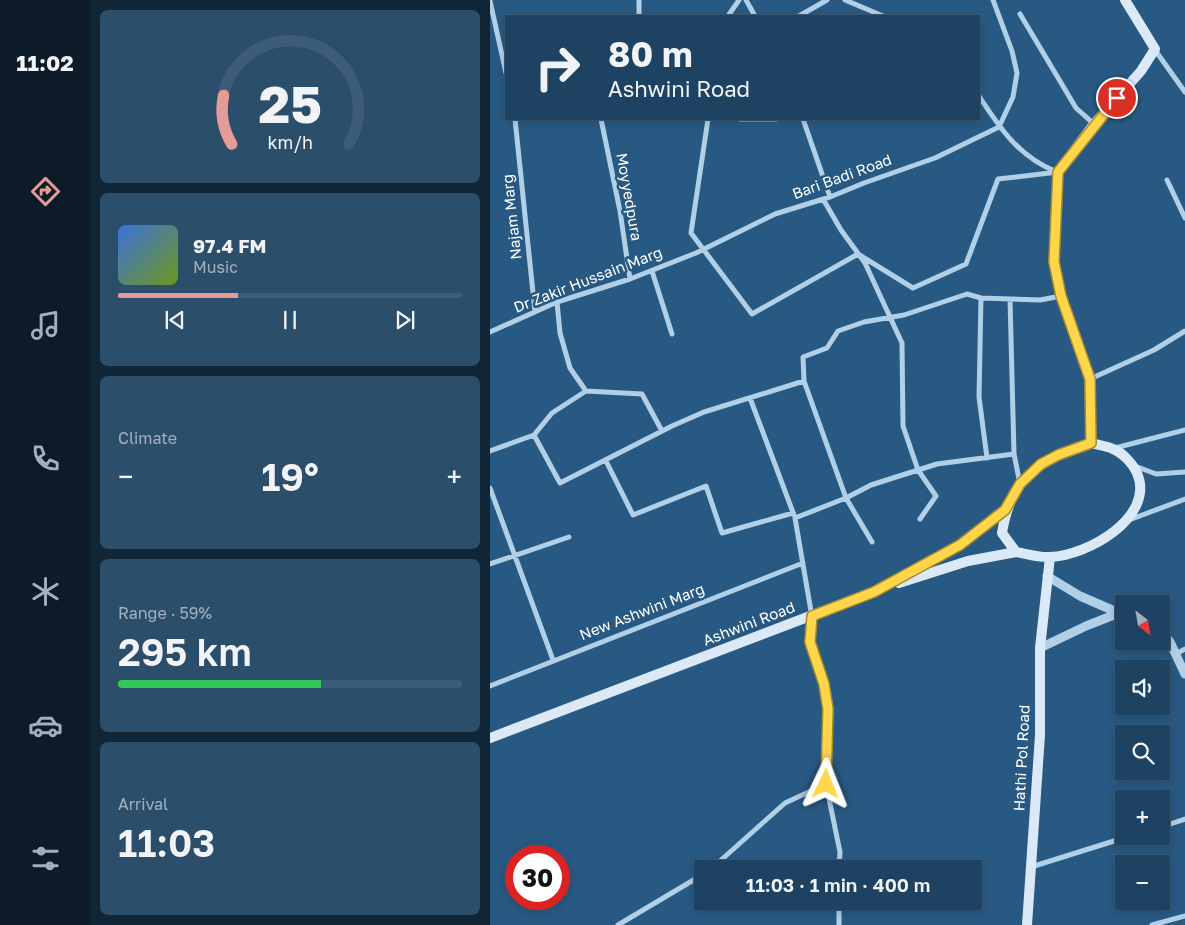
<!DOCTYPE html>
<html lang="en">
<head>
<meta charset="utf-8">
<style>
	:root { --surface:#1e4362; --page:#2b4e6b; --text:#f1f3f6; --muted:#a1b0be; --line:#3c5c77; --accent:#e69b98 }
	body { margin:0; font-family:"Golos Text",sans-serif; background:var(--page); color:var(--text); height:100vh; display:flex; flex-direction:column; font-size:19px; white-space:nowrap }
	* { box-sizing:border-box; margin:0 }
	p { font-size:16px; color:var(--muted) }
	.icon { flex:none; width:28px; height:28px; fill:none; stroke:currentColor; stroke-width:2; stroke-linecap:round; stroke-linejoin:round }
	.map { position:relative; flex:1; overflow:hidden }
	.panel { display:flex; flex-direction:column; gap:10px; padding:10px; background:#102536; width:400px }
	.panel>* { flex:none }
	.guide { position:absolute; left:15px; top:15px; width:475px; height:105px; border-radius:0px; box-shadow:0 2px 8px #0003,0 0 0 1px var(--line); background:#1e4362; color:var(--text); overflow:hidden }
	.needle { width:32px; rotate:149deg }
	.fabs { position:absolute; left:625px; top:595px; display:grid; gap:10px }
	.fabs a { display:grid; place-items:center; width:55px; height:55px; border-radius:0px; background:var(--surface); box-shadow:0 2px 8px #0003,0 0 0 1px var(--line); font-size:25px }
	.speed { position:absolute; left:15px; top:845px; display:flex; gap:10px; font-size:25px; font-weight:700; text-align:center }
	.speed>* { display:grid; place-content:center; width:65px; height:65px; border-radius:50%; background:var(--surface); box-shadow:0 2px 8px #0003,0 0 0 1px var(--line); line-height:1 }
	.speed .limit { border:8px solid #d22; background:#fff; color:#111 }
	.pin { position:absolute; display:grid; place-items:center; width:42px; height:42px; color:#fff; margin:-21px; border:2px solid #fff; border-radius:50%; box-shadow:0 1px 5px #0007 }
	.me { position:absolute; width:55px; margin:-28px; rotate:2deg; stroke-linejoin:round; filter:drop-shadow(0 0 4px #0008) }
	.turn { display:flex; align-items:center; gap:18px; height:105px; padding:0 20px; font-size:22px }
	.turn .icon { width:65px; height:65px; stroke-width:2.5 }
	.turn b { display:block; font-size:35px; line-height:42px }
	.big { font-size:38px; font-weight:600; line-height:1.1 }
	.panel .widget { flex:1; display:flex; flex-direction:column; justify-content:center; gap:8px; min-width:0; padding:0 18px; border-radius:8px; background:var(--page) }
	.panel .dial { align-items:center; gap:0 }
	.dial svg { height:130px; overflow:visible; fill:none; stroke:var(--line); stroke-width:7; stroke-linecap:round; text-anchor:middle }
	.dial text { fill:var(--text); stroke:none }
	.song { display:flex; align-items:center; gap:15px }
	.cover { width:60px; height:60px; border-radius:8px; background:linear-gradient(135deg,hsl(220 70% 55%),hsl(80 70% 35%)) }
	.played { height:5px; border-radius:2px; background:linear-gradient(90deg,var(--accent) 35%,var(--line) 35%) }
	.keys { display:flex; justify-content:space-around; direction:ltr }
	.heat { display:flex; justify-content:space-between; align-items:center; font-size:28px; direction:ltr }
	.charge { height:8px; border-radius:4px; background:linear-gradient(90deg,#34c759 59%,var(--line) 0) }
	.trip { position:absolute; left:204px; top:860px; width:288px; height:50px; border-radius:0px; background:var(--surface); box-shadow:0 2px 8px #0003,0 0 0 1px var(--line); font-weight:600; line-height:50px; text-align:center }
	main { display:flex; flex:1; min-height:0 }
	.tabs { display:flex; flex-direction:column; width:90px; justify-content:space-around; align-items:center; background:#0c1b27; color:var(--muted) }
	.tabs .icon { width:35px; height:35px }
	.tabs .selected { color:var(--accent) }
	.tabs b { font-size:22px; color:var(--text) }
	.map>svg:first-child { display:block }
</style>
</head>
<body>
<main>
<nav class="tabs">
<b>11:02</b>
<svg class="icon selected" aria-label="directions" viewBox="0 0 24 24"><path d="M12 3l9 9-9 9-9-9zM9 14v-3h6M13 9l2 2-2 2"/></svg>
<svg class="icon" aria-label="music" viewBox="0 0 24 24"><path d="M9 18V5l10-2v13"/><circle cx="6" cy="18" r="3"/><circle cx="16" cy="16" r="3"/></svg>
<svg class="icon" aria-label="phone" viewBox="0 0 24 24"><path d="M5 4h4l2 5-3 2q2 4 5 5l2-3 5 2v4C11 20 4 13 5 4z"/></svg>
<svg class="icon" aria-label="climate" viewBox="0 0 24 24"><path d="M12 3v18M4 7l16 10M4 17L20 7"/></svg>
<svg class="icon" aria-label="car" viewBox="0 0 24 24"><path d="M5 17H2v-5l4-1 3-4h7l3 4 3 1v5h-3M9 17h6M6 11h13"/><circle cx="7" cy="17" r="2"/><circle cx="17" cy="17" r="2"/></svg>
<svg class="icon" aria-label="filters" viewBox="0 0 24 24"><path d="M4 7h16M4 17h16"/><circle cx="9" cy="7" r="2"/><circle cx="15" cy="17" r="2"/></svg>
</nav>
<section class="panel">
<div class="widget dial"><svg viewBox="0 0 100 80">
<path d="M14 69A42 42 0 1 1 86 69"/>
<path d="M14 69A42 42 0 0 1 9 39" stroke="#e69b98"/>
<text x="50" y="56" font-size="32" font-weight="700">25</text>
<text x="50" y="72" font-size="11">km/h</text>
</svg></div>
<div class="widget">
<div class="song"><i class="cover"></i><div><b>97.4 FM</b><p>Music</p></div></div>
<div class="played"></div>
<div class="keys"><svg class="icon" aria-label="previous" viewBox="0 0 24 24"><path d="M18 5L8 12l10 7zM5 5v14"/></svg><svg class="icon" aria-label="pause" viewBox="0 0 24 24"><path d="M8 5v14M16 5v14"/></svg><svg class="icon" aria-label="next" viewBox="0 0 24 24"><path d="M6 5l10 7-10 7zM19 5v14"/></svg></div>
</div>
<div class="widget"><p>Climate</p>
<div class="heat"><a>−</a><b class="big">19°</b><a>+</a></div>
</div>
<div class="widget"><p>Range · 59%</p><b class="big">295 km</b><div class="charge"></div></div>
<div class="widget"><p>Arrival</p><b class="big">11:03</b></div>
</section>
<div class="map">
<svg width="695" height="925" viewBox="0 0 695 925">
	<rect width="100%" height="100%" fill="#285983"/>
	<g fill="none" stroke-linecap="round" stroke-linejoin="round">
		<path stroke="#b1cfe7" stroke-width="5" d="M149,0V16
			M256,0L265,16
			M355,0L393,16
			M0,1L16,73
			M530,14L586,108L604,124
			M238,16L249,0
			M309,16L337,0
			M665,50L695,92
			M489,96C509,127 529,157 565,171
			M25,119L45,312
			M111,119L130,211L140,279
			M218,119L201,233L262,314L368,254L423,288L476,264L508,179L568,172
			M250,119H286
			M313,119L340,197
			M677,180L695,218
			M333,199L351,230L375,263L412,343L413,426L428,470L446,496L430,519
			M162,271L182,334
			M491,298L489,397L497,458
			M520,299L524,454
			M0,332L67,302L140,279L206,253L285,214L340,197L374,183L445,158L509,127L523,97L527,73L522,51L503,0
			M600,379L664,350L695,331
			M96,391L152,394L172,431
			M260,398L304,515
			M44,435L70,483L182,426L214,412L314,381
			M44,435L62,413L96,391L80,368L70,333L67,302
			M625,448L695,430
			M0,451L44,435
			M116,461L143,515L216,486L232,533L303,513
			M645,466L666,474L695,472
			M0,488L63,660
			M639,520L695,499
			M382,542L356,498L381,485L447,464L524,454L530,484
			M0,564L79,537
			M686,654L695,649
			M0,686L313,563
			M671,827L695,819
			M541,867L640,836
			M221,869L295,803L336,784
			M349,869L350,852L336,784L338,709L334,684L320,642L322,617L305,518L356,498L314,381L313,357L337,348L348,331L374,322L414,315L477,294L491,298L550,300L571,296
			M128,925L212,875
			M349,925V901
			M662,925L695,916"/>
		<path stroke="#b1cfe7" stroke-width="9" d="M557,576L590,596L629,613
			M671,630L680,642L695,674
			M550,648L596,626L629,613L634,614"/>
		<path stroke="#dbe9f6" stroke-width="10" d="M601,443L600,379L571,296L564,262L568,172L604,124L651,71L665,49L635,0
			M601,443C608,445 617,446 623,449C633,453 643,464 647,473C666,517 597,556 560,557C549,558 537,554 526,552L512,533C521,476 549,461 601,443Z
			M409,583L478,561L526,552
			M0,738L383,592L470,545L515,510
			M537,925L550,735V648L560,557"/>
	</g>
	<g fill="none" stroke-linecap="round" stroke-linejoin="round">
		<defs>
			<path id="route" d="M336,784L338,709L334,684L320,642L322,616L384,592L470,545L515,510L530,484L551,464L568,455L601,443L600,379L571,296L564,262L568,172L627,98"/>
		</defs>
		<use href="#route" stroke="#a68a30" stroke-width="12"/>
		<use href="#route" stroke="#ffd54a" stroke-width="9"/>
	</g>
	<g text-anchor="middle" stroke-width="5" stroke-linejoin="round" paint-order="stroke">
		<g font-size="15" fill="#fff" stroke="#285983">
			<text transform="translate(352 177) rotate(-20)" y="5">Bari Badi Road</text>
			<text transform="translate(139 197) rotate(80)" y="5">Moyyedpura</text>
			<text transform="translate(22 217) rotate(-96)" y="5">Najam Marg</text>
			<text transform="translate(98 280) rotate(-21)" y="5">Dr Zakir Hussain Marg</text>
			<text transform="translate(152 612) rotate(-21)" y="5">New Ashwini Marg</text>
			<text transform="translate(259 624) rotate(-21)" y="5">Ashwini Road</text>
			<text transform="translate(532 758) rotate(-87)" y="5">Hathi Pol Road</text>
		</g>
	</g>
</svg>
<div class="fabs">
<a><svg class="needle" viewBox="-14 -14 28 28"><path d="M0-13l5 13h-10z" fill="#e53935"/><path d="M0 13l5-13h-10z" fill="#a1b0be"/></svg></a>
<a><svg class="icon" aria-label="sound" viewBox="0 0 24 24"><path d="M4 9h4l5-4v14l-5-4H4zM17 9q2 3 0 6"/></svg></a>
<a><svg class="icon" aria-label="search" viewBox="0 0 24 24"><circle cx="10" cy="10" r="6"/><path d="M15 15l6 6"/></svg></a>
<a>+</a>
<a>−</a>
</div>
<div class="speed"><div class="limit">30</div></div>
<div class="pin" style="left:627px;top:98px;background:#d93025"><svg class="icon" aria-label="arrive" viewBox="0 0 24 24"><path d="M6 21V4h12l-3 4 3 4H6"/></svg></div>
<svg class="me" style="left:336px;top:784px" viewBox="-20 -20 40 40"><path d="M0-17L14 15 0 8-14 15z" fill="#ffd54a" stroke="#fff" stroke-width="4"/></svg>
<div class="trip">11:03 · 1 min · 400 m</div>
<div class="guide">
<div class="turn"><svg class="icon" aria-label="right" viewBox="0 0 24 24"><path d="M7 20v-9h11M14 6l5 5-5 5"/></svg><div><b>80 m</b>Ashwini Road</div></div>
</div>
</div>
</main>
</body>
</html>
